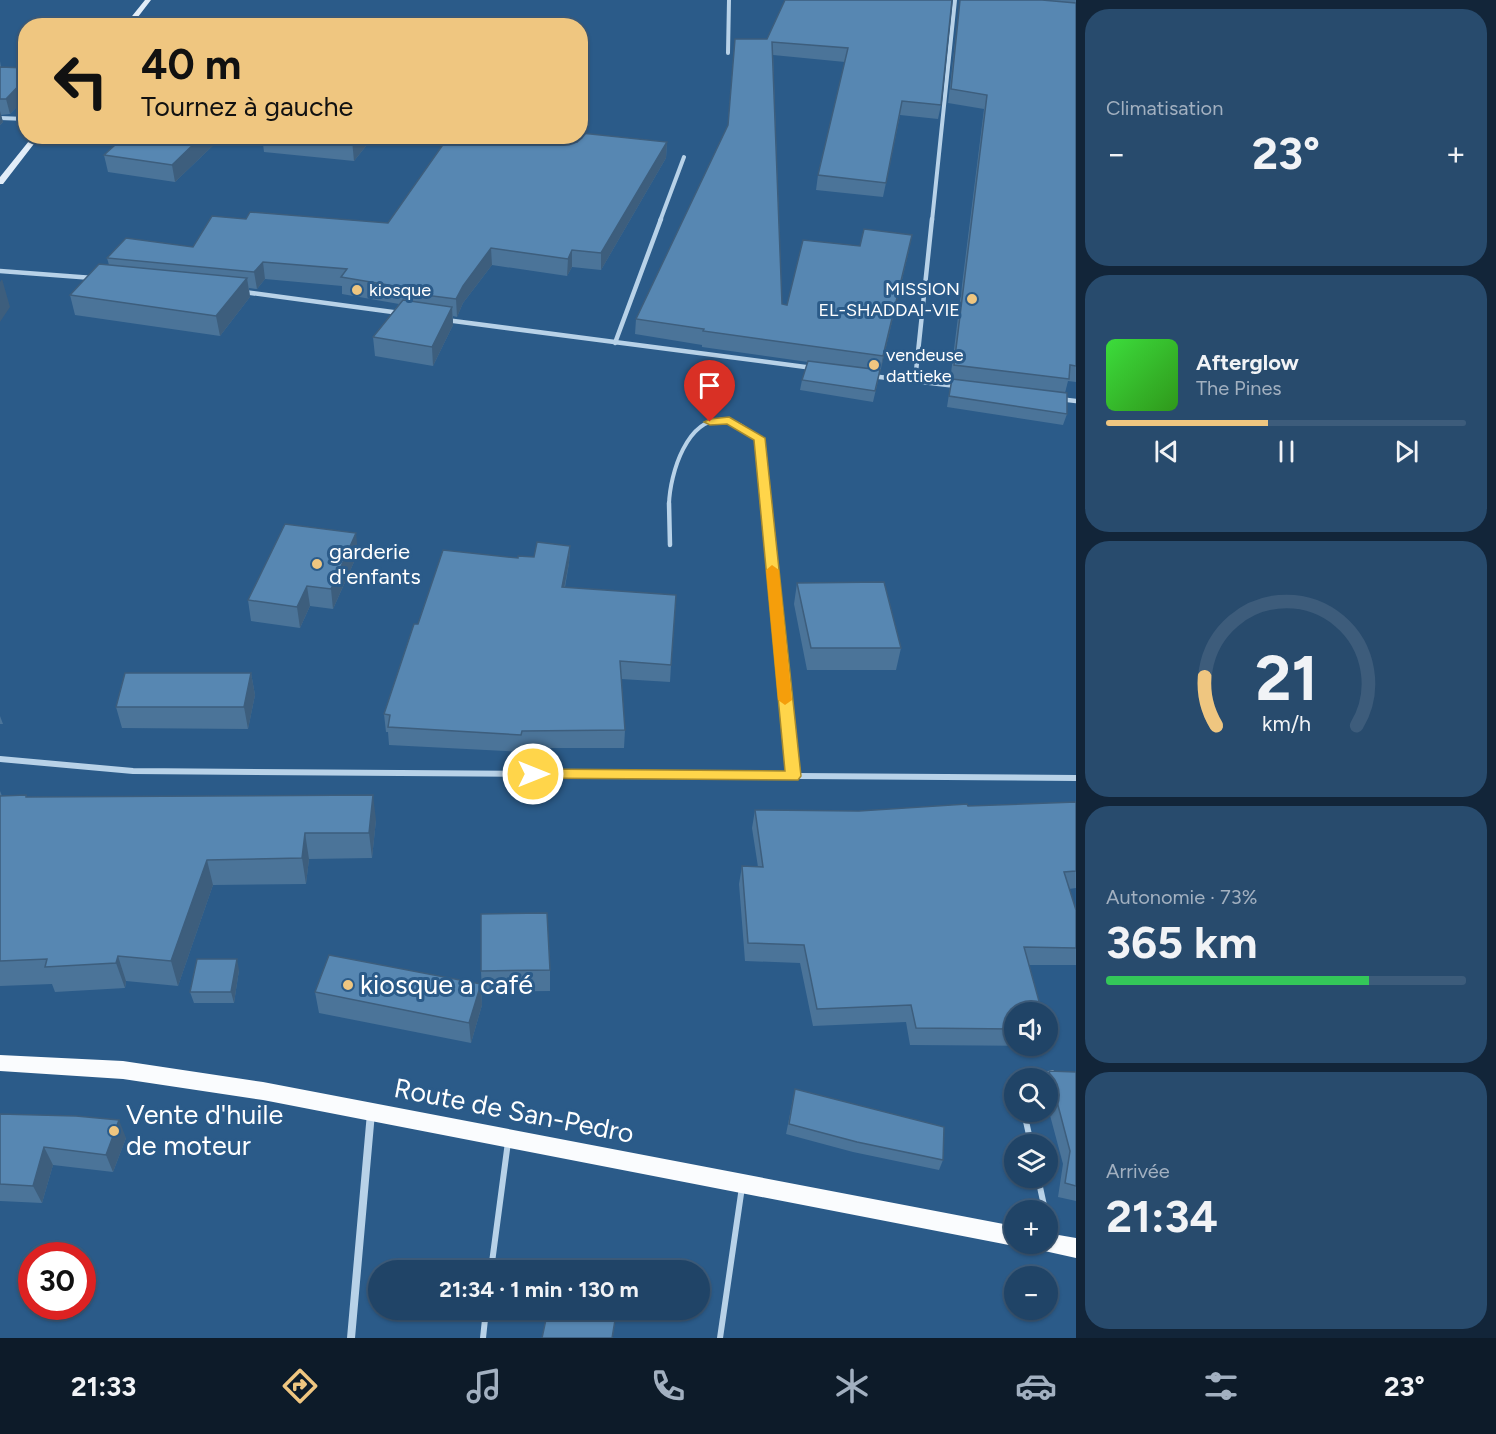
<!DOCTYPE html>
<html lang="fr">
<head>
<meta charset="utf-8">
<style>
	:root { --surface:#204467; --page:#284b6d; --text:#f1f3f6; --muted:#a2b0c0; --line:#3d5c7b; --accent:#efc680 }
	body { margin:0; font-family:Figtree,sans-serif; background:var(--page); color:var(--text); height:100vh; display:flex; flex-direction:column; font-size:22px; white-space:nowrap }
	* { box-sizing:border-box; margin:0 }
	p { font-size:20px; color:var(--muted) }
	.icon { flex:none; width:33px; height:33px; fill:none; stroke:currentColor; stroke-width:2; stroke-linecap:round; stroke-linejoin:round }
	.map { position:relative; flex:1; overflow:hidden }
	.sheet { display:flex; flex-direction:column; gap:9px; padding:9px; background:#122539; width:420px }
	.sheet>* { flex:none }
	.top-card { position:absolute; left:18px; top:18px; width:570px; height:126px; border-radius:24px; box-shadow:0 2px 4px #0004,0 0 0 2px var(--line); background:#efc680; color:#111; overflow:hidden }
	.buttons { position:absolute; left:1004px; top:1002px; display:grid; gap:12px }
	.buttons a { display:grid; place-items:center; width:54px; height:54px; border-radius:50%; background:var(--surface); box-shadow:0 2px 4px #0004,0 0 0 2px var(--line); font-size:30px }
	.speed { position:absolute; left:18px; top:1242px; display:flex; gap:12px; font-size:30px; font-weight:700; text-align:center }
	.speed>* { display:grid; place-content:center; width:78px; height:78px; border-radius:50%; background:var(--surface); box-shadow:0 2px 4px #0004,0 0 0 2px var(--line); line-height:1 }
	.speed .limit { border:9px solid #d22; background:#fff; color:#111 }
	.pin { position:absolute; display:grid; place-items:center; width:51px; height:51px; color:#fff; margin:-62px -26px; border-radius:50% 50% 50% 0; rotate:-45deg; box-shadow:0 0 6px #0007 }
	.pin .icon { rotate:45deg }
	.me { position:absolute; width:66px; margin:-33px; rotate:90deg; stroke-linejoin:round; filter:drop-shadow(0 0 4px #0008) }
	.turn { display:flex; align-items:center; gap:21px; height:126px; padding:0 24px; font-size:27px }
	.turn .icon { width:78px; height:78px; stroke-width:2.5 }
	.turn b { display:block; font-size:42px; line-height:51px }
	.big { font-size:45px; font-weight:700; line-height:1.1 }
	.sheet .tile { flex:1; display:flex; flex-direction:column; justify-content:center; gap:9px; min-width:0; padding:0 21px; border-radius:24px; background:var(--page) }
	.sheet .dial { align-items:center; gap:0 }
	.dial svg { height:156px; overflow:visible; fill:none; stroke:var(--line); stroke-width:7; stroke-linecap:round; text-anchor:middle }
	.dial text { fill:var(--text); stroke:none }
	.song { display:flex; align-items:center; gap:18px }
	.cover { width:72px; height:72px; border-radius:9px; background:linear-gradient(135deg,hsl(120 70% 55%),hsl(110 70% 35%)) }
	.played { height:6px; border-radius:3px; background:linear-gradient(90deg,var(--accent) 45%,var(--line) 45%) }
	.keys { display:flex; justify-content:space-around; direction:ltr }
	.heat { display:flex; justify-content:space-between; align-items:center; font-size:33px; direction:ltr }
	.charge { height:9px; border-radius:4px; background:linear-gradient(90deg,#34c759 73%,var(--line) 0) }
	.trip { position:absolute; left:368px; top:1260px; width:342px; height:60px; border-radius:30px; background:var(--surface); box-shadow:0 2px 4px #0004,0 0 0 2px var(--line); font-weight:700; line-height:60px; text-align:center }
	.dock { display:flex; height:96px; justify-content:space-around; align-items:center; background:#0d1b29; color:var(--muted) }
	.dock .icon { width:42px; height:42px }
	.dock .active { color:var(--accent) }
	.dock b { font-size:27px; color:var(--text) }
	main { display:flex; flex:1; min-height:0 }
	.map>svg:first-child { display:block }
</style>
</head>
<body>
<main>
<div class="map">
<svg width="1076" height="1338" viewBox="0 0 1076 1338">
	<rect width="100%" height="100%" fill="#2b5b89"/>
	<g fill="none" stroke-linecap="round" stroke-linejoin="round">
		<path stroke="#b8d2e8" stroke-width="4" d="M669,504C670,474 687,415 726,420C738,421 749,432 759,438L766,504"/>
		<path stroke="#b8d2e8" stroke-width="4.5" d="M669,503L670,545
			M765,503L793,776"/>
		<path stroke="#b8d2e8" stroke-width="6" d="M1038,1078L1052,1073
			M1024,1112L1031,1144
			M1038,1178L1045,1210
			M1047,1218L1051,1238
			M491,1270L508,1142
			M483,1338L486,1310
			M720,1338L742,1187"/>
		<path stroke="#b8d2e8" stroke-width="4" d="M728,53L729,0
			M0,118L26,119
			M660,221L684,157
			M932,221L955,0"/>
		<path stroke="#b8d2e8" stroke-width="4.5" d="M0,271L93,278
			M244,292L400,313
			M446,320L813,368
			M615,343L661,219
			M871,376L956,386
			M915,381L932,219
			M1059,399L1076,401"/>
		<path stroke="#b8d2e8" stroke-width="6" d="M0,759L133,771L1076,778"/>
		<path stroke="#b8d2e8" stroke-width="8" d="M351,1338L371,1113"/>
		<path fill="#e2edf8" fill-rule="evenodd" d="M145,0H151L131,26H124Z
			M33,136H40L3,184H0V177Z"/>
		<path fill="#fafcfe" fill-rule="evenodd" d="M0,1055L123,1061L263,1082L1014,1226V1244H1021L1014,1246L263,1100L123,1079L0,1071Z
			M1047,1233L1076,1238V1258L1040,1250L1037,1244H1047Z"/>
	</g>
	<path fill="#4b7499" d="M785,0L941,105L938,119L900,115L883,197L816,190L818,175L845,62L773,55L782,304L787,305L909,250L873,402L800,390L802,380L808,362L702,347V345L635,334L636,319L728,125L767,39Z
		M960,0H1076V382L1068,381L1065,393L1067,414L1063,425L947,407L951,381H950L984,109L948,103Z
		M0,61L1,67L26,68V97L10,114L1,115L3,122L0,125Z
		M122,136H223L175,182L108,172L104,155L125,137Z
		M262,136H374L354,161L264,152Z
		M577,142H667L666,158L601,270L572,267L567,276L492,265L463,303L457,317L453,316V325L433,366L375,356L373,337L399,304L342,294V286L265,279L257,289L249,288L250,297L220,336L75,315L70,295L109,265L107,258L193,247L246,219L388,223Z
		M570,546L569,563L565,587L671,665L670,682L621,679L625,730L624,748H522V752L389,745L388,732H386L384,714L418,624L518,558L534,557Z
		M358,553L333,609L310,606L300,628L251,621L248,600Z
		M797,583L901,648L896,670H807L794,604Z
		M251,673L255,695L248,729L122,728L116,707Z
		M0,716L3,724H0Z
		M0,791L2,796L26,795L27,797L376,820L372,858L309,859L306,884L213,885L178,986L126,981L125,988L55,992L52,984L0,986Z
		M1076,802V888L1069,889L1076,910V965H1029L1014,1012V1046H1040H1039L910,1045L906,1022L813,1026L800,963L745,961L739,884L742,866L758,867L752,828L755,810L859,811Z
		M239,970L234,1003H194L190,992Z
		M550,970V991L482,992L481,971Z
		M481,984L482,1005L471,1043L319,1013L315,992Z
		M1049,1071L1076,1072V1201L1058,1197L1063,1164L1047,1104V1078H1045Z
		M795,1089L943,1160L939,1170L853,1152L786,1134Z
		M0,1114L126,1138L113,1172L53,1165L42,1203L0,1201Z"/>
	<path fill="#3d5e7d" d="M26,78V97L10,114L6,99Z
		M0,111L3,122L0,125Z
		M202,136H223L175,182L172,165Z
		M355,136H374L354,161L352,140Z
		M667,142L666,158L601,270V253Z
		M912,235L909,250L880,372L883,356Z
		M491,248L492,265L463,303L457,317L456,299L463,286Z
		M572,250V267L567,276L568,259Z
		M263,262L265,279L257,289L254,272Z
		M247,278L250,297L220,336L216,316Z
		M2,279L10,307L0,322V282Z
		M452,307L453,325L433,366L432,347Z
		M356,533L358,553L333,609L331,589Z
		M570,546L569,563L561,604L562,587Z
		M307,586L310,606L300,628L297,607Z
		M251,673L255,695L248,729L244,707Z
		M373,795L376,820L372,858L369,833Z
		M305,833L309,859L306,884L302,858Z
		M207,860L213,885L178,986L171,961Z
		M118,956L126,981L125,988L116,963Z
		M237,959L239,970L234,1003L231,992Z
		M481,984L482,1005L471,1043L469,1023Z
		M119,1120L126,1138L113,1172L106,1155Z
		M44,1147L53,1165L42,1203L33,1186Z
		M616,1314L613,1338H612Z"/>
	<path fill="#5787b2" stroke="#3d5e7d" stroke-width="1.5" d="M785,0H952L941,105L902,101L886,183L818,175L848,48L772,42L782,304L787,305L803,240L860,246L864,229L912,235L883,356L703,331L704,329L636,319L728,125L735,39H767Z
		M960,0H1042L1076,3V366L1070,365L1069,379L954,365L987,95L951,89Z
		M0,67L26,68V78L6,99H0Z
		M581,133L667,142L601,253L572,250L568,259L491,248L463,286L456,299L409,293L412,289L341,277L347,269L263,262L254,272L107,258L126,238L193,247L212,216L246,219L250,212L388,223L449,136H522L577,142L579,136H580Z
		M125,136H202L172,165L104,155Z
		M322,136H355L352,140Z
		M99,264L247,278L216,316L70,295Z
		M403,300L452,307L432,347L373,337Z
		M808,361L880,370L875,391L802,380Z
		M952,379L1067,393V414L949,396Z
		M285,524L356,533L331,589L307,586L297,607L248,600Z
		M537,542L570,546L562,587L676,595L671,665L620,661L625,730L522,731L521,735L388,727L390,715L384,714L414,624H418L443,550L518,558V556L534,557Z
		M884,582L901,648H811L797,583Z
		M125,673H251L244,707H116Z
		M26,795V797L373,795L369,833H305L302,858L207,860L171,961L118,956L116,963L45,967L47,959L0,961V796Z
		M1076,802V871L1064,872L1076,910V948L1024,947L1042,1012H1014V1029L916,1028L911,1005L817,1009L804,945L748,943L742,866L763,867L755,810L859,811L967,804L968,806Z
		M547,913L550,970L481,971V914Z
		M329,955L481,984L469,1023L315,992Z
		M197,959H237L231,992H190Z
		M1049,1071L1076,1072V1186L1065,1183L1070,1151Z
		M795,1089L944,1127L943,1160L857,1142L789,1124Z
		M0,1114L76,1116L119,1120L106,1155L44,1147L33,1186L0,1184Z
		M548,1310H595L616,1314L612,1338H542Z"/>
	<path fill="#ffd54a" stroke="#a68a30" stroke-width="1.5" d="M729,417L765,438L801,776L798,780L527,778L525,774L527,770L533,769L785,771L754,440L727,424L710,425L704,422L710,419Z"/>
	<path fill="#f59e0b" d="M772,565L779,570L792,700L785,705L778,700L766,570Z"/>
	<g fill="#efc680" stroke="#2b5b89" stroke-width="2">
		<circle cx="357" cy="290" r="6"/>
		<circle cx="972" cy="299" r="6"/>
		<circle cx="874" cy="365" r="6"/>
		<circle cx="317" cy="564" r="6"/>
		<circle cx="348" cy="985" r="6"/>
		<circle cx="114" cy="1131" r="6"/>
	</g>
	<g text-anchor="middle" stroke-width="6" stroke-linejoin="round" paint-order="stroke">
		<g font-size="18" fill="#fff" stroke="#2b5b89" text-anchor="start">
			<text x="960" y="295" text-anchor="end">MISSION<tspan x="960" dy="21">EL-SHADDAI-VIE</tspan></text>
			<text x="369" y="296">kiosque</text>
			<text x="886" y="361">vendeuse<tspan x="886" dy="21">dattieke</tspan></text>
		</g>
		<g font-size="22" fill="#fff" stroke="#2b5b89" text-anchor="start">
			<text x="329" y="559">garderie<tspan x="329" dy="25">d'enfants</tspan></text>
		</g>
		<g font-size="27" fill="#fff" stroke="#2b5b89" text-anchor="start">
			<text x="360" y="994">kiosque a café</text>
			<text x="126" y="1124">Vente d'huile<tspan x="126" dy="31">de moteur</tspan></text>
		</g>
		<g font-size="27" fill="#fff" stroke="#2b5b89">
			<text transform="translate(514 1111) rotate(11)" y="9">Route de San-Pedro</text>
		</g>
	</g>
</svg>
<div class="buttons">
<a><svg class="icon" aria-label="sound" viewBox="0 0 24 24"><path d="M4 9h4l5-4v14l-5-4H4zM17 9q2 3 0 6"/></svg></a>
<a><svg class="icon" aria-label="search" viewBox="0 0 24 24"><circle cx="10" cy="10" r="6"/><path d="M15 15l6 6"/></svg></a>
<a><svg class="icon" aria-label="layers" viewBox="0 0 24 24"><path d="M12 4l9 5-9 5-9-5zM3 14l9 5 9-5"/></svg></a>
<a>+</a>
<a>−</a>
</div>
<div class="speed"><div class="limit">30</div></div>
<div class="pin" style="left:710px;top:422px;background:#d93025"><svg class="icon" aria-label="arrive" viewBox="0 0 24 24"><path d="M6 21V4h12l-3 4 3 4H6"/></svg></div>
<svg class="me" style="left:533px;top:774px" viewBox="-20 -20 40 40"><circle r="17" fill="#ffd54a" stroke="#fff" stroke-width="3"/><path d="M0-11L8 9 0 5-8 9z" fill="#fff"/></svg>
<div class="trip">21:34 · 1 min · 130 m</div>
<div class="top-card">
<div class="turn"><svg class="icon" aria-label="left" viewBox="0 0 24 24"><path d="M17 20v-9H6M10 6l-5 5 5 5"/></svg><div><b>40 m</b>Tournez à gauche</div></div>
</div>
</div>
<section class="sheet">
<div class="tile"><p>Climatisation</p>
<div class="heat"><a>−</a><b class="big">23°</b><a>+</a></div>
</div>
<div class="tile">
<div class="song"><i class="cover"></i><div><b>Afterglow</b><p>The Pines</p></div></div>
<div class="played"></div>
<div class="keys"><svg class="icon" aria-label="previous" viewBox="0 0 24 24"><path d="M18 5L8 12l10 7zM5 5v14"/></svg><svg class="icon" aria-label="pause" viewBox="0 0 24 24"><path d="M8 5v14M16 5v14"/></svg><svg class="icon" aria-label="next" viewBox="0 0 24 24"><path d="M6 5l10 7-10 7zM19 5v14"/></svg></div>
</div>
<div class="tile dial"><svg viewBox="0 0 100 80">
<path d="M14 69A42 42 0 1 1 86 69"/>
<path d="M14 69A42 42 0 0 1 8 44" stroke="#efc680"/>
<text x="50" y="56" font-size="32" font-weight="700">21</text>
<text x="50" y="72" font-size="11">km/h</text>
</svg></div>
<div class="tile"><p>Autonomie · 73%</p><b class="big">365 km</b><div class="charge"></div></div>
<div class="tile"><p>Arrivée</p><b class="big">21:34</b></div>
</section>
</main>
<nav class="dock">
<b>21:33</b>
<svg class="icon active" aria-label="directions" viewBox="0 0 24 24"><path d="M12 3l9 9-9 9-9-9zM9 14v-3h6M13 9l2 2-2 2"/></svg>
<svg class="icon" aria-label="music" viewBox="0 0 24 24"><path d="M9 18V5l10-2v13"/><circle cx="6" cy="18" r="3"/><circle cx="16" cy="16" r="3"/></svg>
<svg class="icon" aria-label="phone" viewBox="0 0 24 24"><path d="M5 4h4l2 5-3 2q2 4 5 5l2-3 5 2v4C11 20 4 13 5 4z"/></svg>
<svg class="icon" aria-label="climate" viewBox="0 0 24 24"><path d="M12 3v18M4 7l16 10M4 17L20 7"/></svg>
<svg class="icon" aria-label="car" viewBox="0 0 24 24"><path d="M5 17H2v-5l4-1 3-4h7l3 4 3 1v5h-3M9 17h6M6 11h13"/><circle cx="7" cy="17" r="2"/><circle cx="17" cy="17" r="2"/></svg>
<svg class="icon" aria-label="filters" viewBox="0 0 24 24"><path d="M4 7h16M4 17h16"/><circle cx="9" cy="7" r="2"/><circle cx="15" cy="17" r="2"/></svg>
<b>23°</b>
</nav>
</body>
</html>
